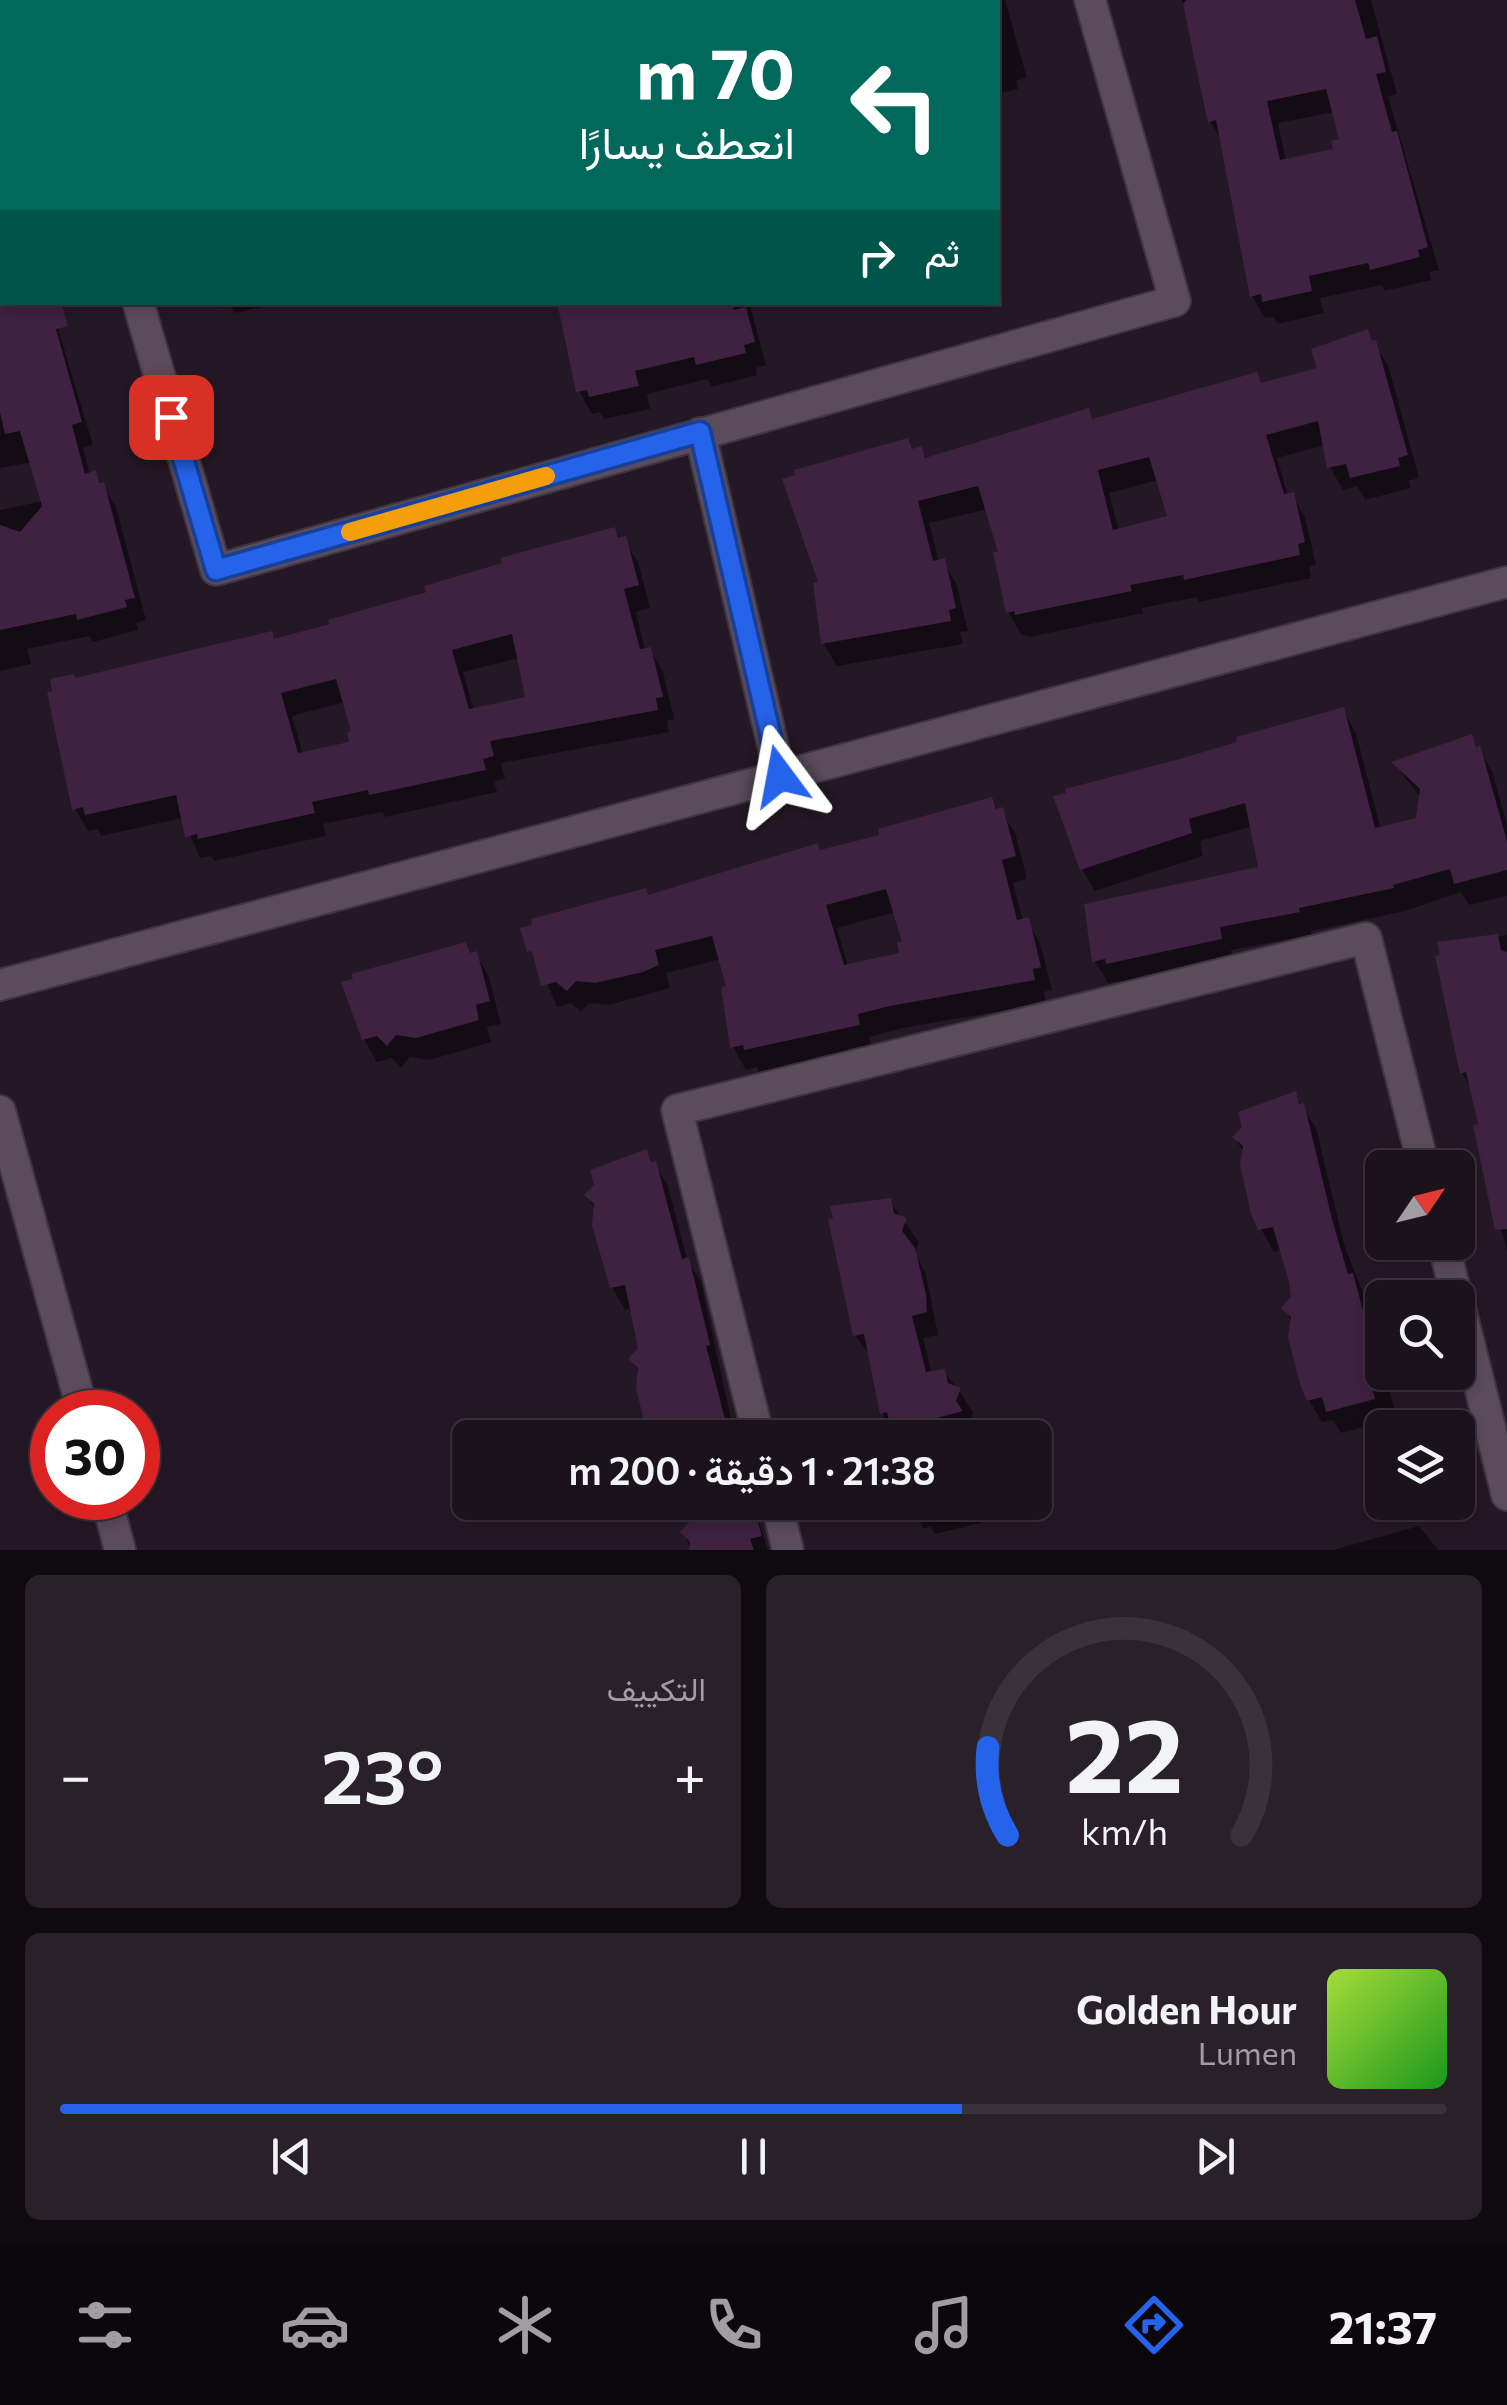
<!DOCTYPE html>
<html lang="ar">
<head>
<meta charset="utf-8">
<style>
	:root { --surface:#1c121c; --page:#292029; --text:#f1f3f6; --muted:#a09ea3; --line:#3a323b; --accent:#2563eb }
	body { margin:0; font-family:Commissioner,Vazirmatn,sans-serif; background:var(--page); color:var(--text); direction:rtl; height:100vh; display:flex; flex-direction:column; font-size:38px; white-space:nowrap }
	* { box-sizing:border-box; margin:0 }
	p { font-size:32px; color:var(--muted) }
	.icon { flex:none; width:55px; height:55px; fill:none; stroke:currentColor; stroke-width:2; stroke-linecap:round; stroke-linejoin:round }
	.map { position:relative; height:1550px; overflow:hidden; direction:ltr }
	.sheet { display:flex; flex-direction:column; gap:25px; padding:25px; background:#0f0a0f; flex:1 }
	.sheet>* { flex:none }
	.top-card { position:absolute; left:0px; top:0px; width:1000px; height:305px; box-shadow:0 5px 15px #0003,0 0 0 2px var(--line); direction:rtl; background:#00695c; color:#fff; overflow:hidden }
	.needle { width:65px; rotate:55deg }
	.buttons { position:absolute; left:1365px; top:1150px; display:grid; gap:20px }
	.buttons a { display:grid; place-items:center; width:110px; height:110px; border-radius:15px; background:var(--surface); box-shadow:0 5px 15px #0003,0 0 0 2px var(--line); font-size:50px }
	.speed { position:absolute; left:30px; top:1390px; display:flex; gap:20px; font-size:50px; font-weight:700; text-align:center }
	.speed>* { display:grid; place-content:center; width:130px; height:130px; border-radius:50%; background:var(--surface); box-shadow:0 5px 15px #0003,0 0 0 2px var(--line); line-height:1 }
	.speed .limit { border:15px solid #d22; background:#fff; color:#111 }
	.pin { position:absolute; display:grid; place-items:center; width:85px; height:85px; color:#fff; margin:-42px; border-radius:20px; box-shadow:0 5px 15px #0006 }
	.me { position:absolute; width:110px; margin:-55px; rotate:347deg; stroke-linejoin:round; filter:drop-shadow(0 0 8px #0008) }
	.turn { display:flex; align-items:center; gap:35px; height:210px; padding:0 40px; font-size:45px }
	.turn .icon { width:130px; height:130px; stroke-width:2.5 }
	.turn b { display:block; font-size:70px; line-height:85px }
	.then { display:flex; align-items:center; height:95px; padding:0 40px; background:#0003; gap:20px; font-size:38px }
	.big { font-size:75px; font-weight:600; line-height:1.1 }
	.sheet .widget { flex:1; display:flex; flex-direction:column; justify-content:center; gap:15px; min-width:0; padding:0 35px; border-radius:15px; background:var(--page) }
	.sheet .dial { align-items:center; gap:0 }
	.dial svg { height:260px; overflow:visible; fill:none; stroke:var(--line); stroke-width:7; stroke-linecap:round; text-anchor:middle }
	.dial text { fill:var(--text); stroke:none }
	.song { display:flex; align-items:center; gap:30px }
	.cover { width:120px; height:120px; border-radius:15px; background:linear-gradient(135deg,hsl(80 70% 55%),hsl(120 70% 35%)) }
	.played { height:10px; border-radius:5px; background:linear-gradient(90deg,var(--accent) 65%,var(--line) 65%) }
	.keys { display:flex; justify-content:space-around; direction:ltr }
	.heat { display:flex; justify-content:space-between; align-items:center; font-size:55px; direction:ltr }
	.sheet .tiles { flex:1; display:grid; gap:25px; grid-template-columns:1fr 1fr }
	.widget:last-child { grid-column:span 2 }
	.trip { position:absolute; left:452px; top:1420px; width:600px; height:100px; border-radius:15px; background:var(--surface); box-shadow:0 5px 15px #0003,0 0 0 2px var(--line); font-weight:600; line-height:100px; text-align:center; direction:rtl }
	.tabs { display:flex; height:160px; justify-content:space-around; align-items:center; background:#0b070b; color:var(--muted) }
	.tabs .icon { width:70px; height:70px }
	.tabs .active { color:var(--accent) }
	.tabs b { font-size:45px; color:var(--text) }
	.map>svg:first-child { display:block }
</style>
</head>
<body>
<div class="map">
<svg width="1507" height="1550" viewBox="0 0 1507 1550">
	<rect width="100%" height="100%" fill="#251826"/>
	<path fill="#0007" fill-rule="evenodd" d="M0,0H297V2H2L0,81Z
		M817,0H1005L1027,78L1016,81L1018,89L998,94V2Z
		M1182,0H1371L1397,94L1388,97L1439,270L1429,272L1431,280L1385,291L1382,285L1320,298L1324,313L1278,324L1273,317L1265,318L1252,296L1223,143L1210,121ZM1335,112L1342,141L1336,151L1286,161L1278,123Z
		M0,132L2,302H50L93,445L83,448L90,475L94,473L116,507L146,620L136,623L138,630L93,642L89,636L27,649L31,664L0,671V510L43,501L32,462L0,468Z
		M219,302H280V303L235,313L231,306L222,308Z
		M560,302H749L766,365L756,368L757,375L712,387L707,379L647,394L650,409L604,419L600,412L592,414L579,391Z
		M1367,332L1388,365L1419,478L1409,481L1411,488L1365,500L1357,486L1343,490L1330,467L1325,445L1277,458L1288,496L1292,495L1305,517L1316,565L1309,567L1311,578L1199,602L1197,597L1142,608L1143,613L1030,637L1021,634L1008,612L1001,554L988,509L929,523L939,562L943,561L956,583L968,631L960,632L963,644L837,666L823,643L821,584L913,451L921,449L927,460L1088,411L1093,421L1262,385L1320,369ZM1159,480L1170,518L1119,531L1109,493Z
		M614,530L638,561L650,608L636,612L645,650L650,649L663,672L674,719L667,721L669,732L501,763L505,779L494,781L497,792L385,817L382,812L323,824L326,836L214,861L211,856L200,858L183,818L101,836L97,829L88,831L75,809V681L275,641ZM519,658L528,699L474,711L463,672ZM345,702L354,733L352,744L303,754L292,716Z
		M1343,710L1356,733L1381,830L1418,820L1421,798L1394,763L1471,737L1492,771L1507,824V896L1469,905L1461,892L1405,911L1311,931L1312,935L1231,950L1234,961L1121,985L1119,981L1108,983L1095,961L1261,869L1250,827L1200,841L1203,856L1095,891L1082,869L1181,762Z
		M991,800L1015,832L1027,879L1013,883L1023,921L1027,920L1040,943L1052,990L1044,992L1046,1003L903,1028L869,1037L872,1048L759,1072L757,1067L746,1070L733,1047L724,989L730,988L721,959L666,973L670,988L609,1005L589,1003L581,1012L571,1003L557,1007L524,930L882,836ZM896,912L905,943L902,955L848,966L837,928Z
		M1507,935V1252L1476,1127L1481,1126L1473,1091L1462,1073L1463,945Z
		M476,954L489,977L501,1024L487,1027L491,1042L430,1060L410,1057L401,1067L392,1058L377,1062L364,1039Z
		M1294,1094L1316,1128L1344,1244L1365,1298L1395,1411L1384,1414L1386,1421L1341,1433L1333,1420L1322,1422L1309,1400L1293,1324L1284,1308L1293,1298L1281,1250L1274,1252L1261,1229L1244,1153L1235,1138Z
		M646,1152L668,1186L687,1259L701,1282L735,1438H653L640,1374L631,1359L641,1349L632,1308L625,1310L612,1287L596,1211L587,1196Z
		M889,1200L919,1242L915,1253L926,1274L938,1335L923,1338L932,1374L943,1371L959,1390L973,1413L968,1424L976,1438H895L882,1413L871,1357L855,1335Z
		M687,1502H753L768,1550H691L683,1532L692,1523Z
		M909,1502H992V1505L978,1508L981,1523L935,1534L931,1527L923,1528Z
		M1419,1526L1438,1550H1333Z"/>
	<path fill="#3f2141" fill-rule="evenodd" d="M1186,0H1355L1366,39L1377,36L1386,72L1376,74L1392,132L1397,131L1428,247L1418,250L1420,257L1370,270L1368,263L1309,276L1312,291L1262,302L1261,294L1250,297L1216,120L1208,122L1200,86L1183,4ZM1326,89L1339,139L1331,141L1333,149L1280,160L1267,101Z
		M0,302H61L68,326L56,329L82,422L72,425L85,474L96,470L99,483L104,482L135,598L125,600L127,607L77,620L76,614L0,630V525L20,532L42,506L20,431L5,434L0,412Z
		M557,302H732L734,310L746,307L755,342L744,345L746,353L696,365L694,357L635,371L639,386L589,397L587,390L576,392Z
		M1368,329L1372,341L1376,340L1408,455L1398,458L1400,466L1350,478L1346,464L1327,468L1318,421L1266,435L1284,494L1294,492L1305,542L1298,544L1300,555L1184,580L1183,575L1130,585L1132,591L1015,615L1014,611L1006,613L993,552H998L978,486L918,501L933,561L945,558L956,608L949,610L951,621L821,644L813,583L818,582L782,479L795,475L794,470L908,438L912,449L922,446L925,458L1089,408L1092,419L1257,372L1261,383L1317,368L1311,349ZM1149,457L1167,516L1113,530L1098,470Z
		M615,527L618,538L626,536L639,585L624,589L640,649L651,647L663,697L656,698L658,710L490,741L494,756L483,759L486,770L369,795L368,790L312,802L315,813L198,839L197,834L185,837L176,795L85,815L83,807L72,810L47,692L52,691L50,679L74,674L75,678L272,631L274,639L329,624L328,620L426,592L424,586L502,563L500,558ZM512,634L525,697L469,709L452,650ZM336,679L351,731L347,732L349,742L298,753L281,693Z
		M1344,707L1375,828L1416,818L1420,789L1391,762L1472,734L1476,747L1480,745L1507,841V870L1454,884L1450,869L1393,885L1394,888L1299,908L1300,912L1220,927L1222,939L1106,964L1105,959L1092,962L1084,904L1258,867L1245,803L1189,819L1192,833L1080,870L1053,796L1066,793L1065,789L1180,759L1237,742L1236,737Z
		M992,797L996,809L1003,807L1016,856L1002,860L1017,920L1029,917L1041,967L1033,969L1035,980L890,1006L858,1014L860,1025L744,1050L743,1045L730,1048L721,987L726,986L712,936L655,950L659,965L643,972L595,983L576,981L567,991L556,982L541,986L532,951L527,952L520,928L532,925L531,919L646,888L648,895L818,843L820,850L879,835L878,829ZM886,889L902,942H897L899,953L844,965L826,905Z
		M1498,934L1501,950L1507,952V1229L1495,1230L1473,1125L1478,1124L1466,1072L1460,1074L1435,956L1440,955L1437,942Z
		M466,942L470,953L477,951L490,1001L476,1005L479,1020L416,1038L396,1035L387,1046L377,1036L362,1040L341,982L353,979L351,974Z
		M1296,1091L1299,1104L1304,1103L1332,1219L1348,1274L1353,1273L1384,1389L1373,1391L1375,1399L1326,1412L1322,1397L1307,1401L1300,1384L1288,1337L1291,1317L1281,1308L1291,1297L1289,1282L1273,1227L1258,1230L1251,1214L1240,1165L1243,1146L1232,1137L1242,1127L1238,1112Z
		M647,1149L651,1162L656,1161L682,1259L689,1257L710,1345L706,1346L730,1438H648L636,1388L638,1368L628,1359L638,1348L625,1285L610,1288L592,1225L594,1204L584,1195L594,1185L590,1170Z
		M891,1198L894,1213L907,1218L902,1231L915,1248L926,1294L927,1312L912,1316L926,1372L945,1369L948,1383L961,1388L956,1401L963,1411L926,1421L930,1438H904L901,1427L891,1429L887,1412L880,1414L864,1334L853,1336L828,1219L833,1218L830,1206Z
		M702,1502H752L762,1536L750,1539L754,1550H689L690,1542L680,1532L689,1522L686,1507Z"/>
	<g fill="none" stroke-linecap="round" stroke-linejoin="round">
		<defs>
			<path id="street" d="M489,2L498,0
				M138,302L216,570L1175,301L1090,0
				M700,433L780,776
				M0,985L1507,582
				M0,1111L83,1412
				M1443,1242L1457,1298
				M1458,1299L1507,1495
				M759,1438L677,1110L1366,938L1424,1168
				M106,1498L120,1550
				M776,1502L788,1550"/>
		</defs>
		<use href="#street" stroke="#3e353f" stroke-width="34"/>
		<use href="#street" stroke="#5b4c5c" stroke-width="30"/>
	</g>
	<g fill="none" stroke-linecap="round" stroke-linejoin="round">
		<defs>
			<path id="route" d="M171,417L216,570L700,432L780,776"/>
		</defs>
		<use href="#route" stroke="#184099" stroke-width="25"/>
		<use href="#route" stroke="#2563eb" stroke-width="18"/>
		<path stroke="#f59e0b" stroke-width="18" d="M350,532L546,476"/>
	</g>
</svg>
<div class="buttons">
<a><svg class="needle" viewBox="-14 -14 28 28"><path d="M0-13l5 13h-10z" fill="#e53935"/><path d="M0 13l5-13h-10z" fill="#a09ea3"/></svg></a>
<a><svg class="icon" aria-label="search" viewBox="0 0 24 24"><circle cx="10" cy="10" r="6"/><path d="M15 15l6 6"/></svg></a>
<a><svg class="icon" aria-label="layers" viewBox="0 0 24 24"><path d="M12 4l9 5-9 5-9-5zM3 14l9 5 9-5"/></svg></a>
</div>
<div class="speed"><div class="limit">30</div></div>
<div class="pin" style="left:171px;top:417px;background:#d93025"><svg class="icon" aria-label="arrive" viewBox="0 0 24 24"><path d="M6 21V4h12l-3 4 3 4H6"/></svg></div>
<svg class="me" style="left:780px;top:776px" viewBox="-20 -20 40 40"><path d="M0-17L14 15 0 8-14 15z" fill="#2563eb" stroke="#fff" stroke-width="4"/></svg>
<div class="trip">21:38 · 1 دقيقة · 200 m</div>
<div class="top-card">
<div class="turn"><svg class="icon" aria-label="left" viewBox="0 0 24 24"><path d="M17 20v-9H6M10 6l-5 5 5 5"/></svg><div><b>70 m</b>انعطف يسارًا</div></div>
<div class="then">ثم<svg class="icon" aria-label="right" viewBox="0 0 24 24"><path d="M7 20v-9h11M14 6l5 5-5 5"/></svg></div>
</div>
</div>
<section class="sheet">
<div class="tiles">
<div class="widget dial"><svg viewBox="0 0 100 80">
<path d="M14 69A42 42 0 1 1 86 69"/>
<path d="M14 69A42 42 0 0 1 8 42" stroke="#2563eb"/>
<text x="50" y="56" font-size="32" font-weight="700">22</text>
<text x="50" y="72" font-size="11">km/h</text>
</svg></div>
<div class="widget"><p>التكييف</p>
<div class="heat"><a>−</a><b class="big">23°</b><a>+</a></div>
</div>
<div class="widget">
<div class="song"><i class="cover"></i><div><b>Golden Hour</b><p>Lumen</p></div></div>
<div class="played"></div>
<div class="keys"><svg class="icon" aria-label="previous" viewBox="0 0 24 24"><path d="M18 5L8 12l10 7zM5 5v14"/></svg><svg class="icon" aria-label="pause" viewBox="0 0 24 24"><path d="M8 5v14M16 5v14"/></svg><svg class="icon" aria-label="next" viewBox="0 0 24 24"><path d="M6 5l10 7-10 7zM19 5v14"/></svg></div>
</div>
</div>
</section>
<nav class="tabs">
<b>21:37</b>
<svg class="icon active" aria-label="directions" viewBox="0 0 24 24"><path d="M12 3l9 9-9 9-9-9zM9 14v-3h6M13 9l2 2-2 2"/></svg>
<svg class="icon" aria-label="music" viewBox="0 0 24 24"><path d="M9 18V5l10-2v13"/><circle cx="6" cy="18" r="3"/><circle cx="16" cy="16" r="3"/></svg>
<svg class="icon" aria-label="phone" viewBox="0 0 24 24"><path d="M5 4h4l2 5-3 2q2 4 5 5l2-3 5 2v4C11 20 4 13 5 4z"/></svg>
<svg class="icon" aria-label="climate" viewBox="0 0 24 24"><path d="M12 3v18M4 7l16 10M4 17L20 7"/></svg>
<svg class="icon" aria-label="car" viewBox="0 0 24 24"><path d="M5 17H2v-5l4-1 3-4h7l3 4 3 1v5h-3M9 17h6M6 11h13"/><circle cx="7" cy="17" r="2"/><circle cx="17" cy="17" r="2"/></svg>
<svg class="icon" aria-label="filters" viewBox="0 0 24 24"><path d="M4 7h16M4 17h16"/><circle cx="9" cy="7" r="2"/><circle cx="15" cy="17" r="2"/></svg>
</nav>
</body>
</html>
